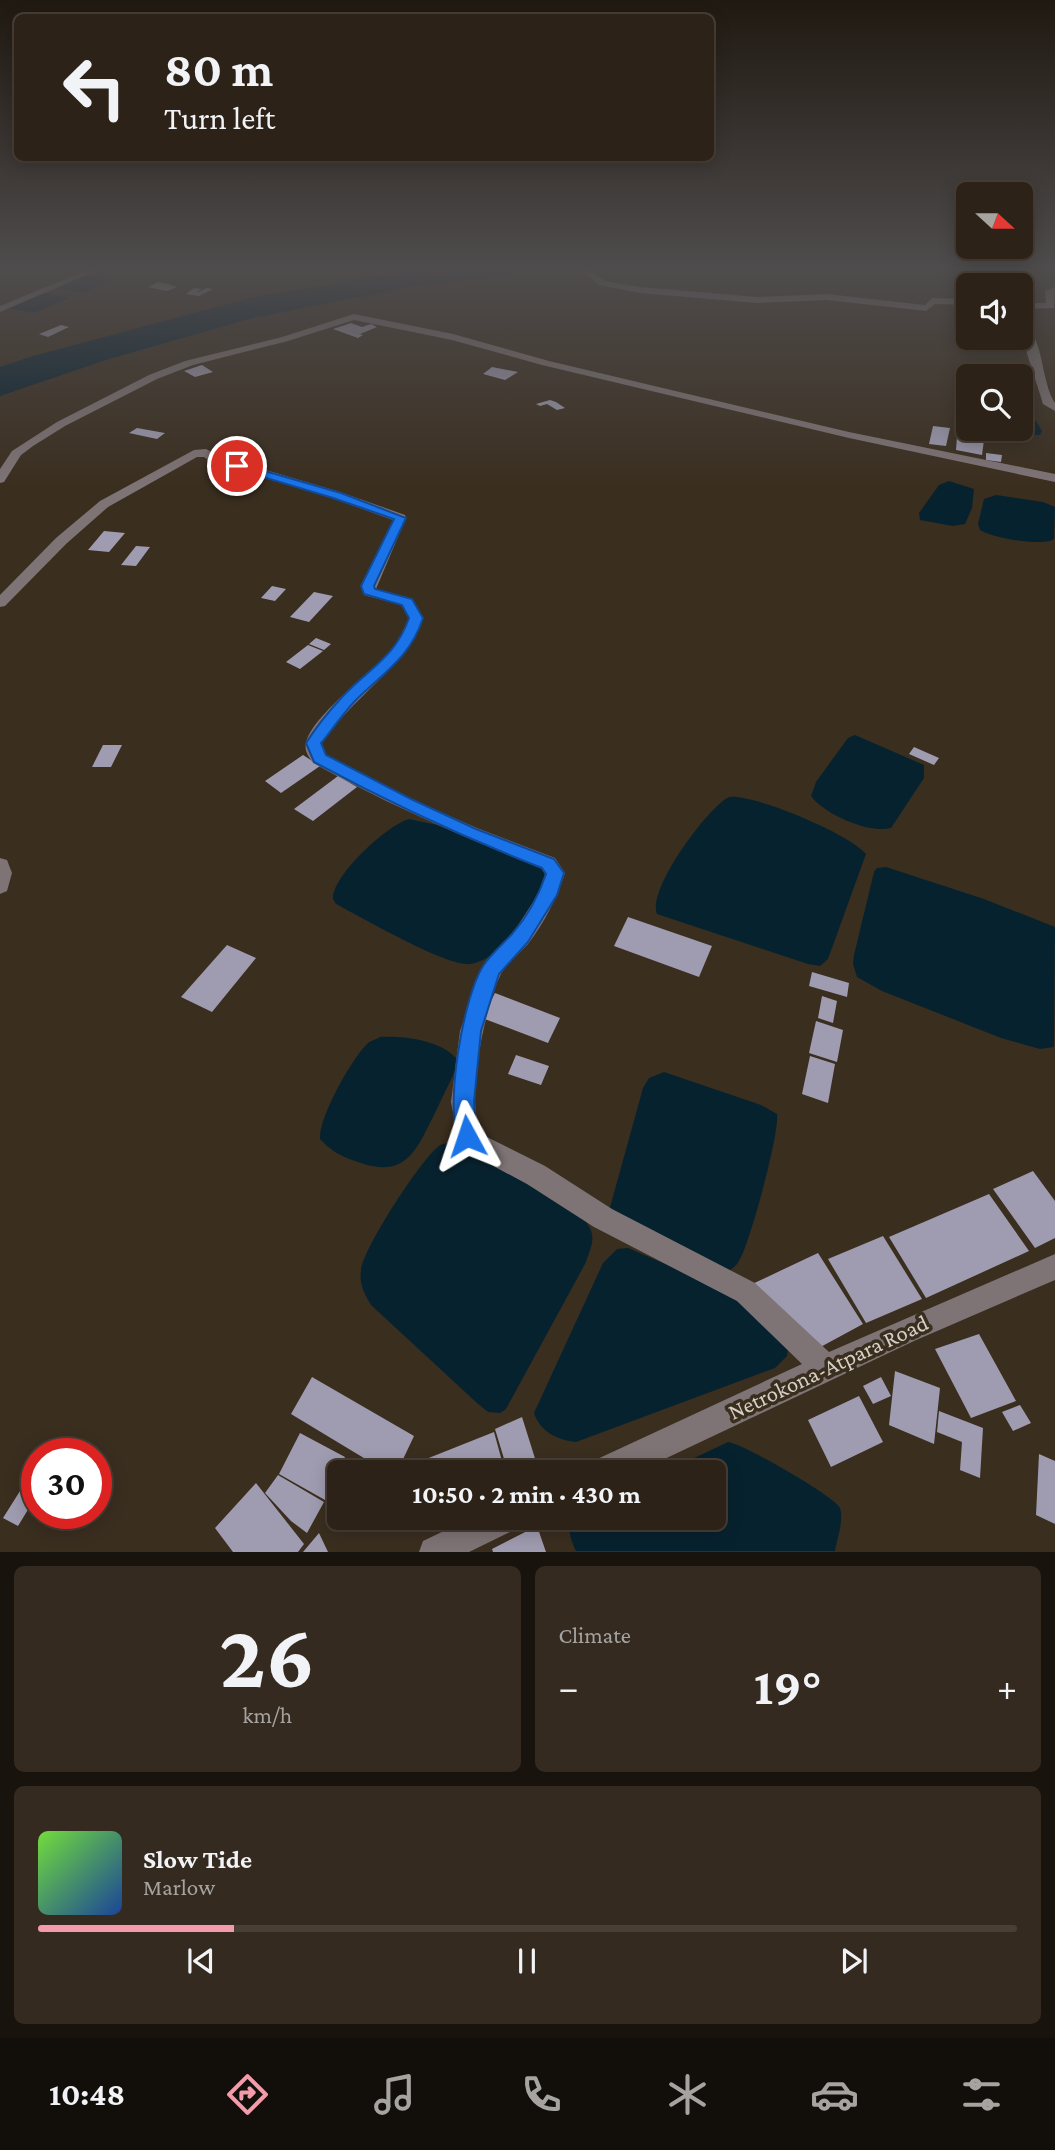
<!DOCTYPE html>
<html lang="en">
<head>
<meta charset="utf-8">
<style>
	:root { --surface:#2c2217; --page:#342a20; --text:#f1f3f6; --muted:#a6a4a1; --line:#483f36; --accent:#f39aab }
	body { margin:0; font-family:"Crimson Pro",serif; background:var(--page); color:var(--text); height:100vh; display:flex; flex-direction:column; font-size:26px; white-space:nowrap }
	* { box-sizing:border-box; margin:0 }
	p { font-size:23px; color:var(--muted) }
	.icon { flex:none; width:38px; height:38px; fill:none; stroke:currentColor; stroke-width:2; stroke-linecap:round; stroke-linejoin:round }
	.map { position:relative; height:1552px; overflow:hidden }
	.sheet { display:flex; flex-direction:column; gap:14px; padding:14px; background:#18130d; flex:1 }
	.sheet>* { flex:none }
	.guide { position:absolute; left:14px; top:14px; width:700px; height:147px; border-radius:10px; box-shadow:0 4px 18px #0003,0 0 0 2px var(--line); background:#2c2217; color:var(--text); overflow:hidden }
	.needle { width:46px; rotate:111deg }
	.controls { position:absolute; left:956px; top:182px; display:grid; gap:14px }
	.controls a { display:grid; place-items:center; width:77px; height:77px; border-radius:10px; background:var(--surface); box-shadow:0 4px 18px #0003,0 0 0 2px var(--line); font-size:35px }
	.speed { position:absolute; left:21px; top:1438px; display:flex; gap:14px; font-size:35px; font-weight:700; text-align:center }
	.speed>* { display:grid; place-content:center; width:91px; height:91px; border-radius:50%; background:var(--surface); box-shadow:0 4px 18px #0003,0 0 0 2px var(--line); line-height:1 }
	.speed .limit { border:10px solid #d22; background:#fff; color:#111 }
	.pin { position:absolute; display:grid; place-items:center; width:60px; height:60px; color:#fff; margin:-30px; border:4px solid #fff; border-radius:50%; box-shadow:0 2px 7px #0007 }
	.me { position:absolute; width:77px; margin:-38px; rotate:355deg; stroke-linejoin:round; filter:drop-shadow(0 0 5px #0008) }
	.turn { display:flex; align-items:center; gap:24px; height:147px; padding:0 35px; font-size:32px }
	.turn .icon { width:91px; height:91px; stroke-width:2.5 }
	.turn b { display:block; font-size:49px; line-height:60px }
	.big { font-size:52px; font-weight:700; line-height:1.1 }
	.sheet .card { flex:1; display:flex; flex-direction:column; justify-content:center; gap:10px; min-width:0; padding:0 24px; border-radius:10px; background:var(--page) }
	.sheet .dial { align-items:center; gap:0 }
	.dial b { font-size:91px; line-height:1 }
	.song { display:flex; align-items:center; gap:21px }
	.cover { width:84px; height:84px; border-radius:10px; background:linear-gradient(135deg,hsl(100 70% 55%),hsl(220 70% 35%)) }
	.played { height:7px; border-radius:4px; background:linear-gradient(90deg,var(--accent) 20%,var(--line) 20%) }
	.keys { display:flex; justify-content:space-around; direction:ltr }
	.heat { display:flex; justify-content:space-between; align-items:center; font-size:38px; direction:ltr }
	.sheet .tiles { flex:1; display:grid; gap:14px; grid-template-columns:1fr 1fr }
	.card:last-child { grid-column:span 2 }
	.trip { position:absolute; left:327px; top:1460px; width:399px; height:70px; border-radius:10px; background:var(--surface); box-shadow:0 4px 18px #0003,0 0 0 2px var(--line); font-weight:700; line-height:70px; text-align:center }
	.tabs { display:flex; height:112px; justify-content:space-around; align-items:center; background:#120e09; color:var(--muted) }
	.tabs .icon { width:49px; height:49px }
	.tabs .active { color:var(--accent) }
	.tabs b { font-size:32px; color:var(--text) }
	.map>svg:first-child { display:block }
</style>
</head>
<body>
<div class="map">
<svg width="1055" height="1552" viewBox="0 0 1055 1552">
	<rect width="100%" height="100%" fill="#3a2e1f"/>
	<path fill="#07222f" d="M416,270H546L408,287L249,319L106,360L0,396V367L33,356L254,297Z
		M86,275L110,280L83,293L57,288Z
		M44,293L70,298L34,313L8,308Z
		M1020,418L1036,421L1042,431L1040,435L1014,434L987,429H1020Z
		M949,481L974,489L972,508L965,524L953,526L920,520L919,513L939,485Z
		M996,495L1043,502L1055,507L1054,539C1043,547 992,538 980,530L978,524L984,499Z
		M855,735L924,765V778L891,828C869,834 824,814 811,796L816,782L848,738Z
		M729,797C755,794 850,834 866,854L828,959L820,966L808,964L657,914C647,890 707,808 729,797Z
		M409,819L437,825L543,868L547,878C533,905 503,960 470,964C447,967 361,917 336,904L333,899C332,876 387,825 409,819Z
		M886,867L984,899L1055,927L1054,1047L1040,1049L1001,1038L882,991L857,977L853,964L854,955L874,872L877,868Z
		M380,1037C405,1036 441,1040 458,1060L457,1067C449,1084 441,1100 433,1117C416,1151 405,1178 361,1163C343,1157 333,1153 320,1139C319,1117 350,1062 366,1045C369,1041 375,1040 380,1037Z
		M664,1072L761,1105L777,1114C780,1132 750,1243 739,1261C736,1266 732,1269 727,1272L609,1211L643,1088L649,1078Z
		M454,1142L578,1213C598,1233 594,1240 585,1264L506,1409L500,1413L488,1412L477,1403L371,1305C364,1293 359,1284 361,1270C363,1249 421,1159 439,1146C443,1143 449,1143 454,1142Z
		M628,1248L716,1286L739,1300L788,1348L787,1356L775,1368L576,1442C558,1440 540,1432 534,1413L603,1263L617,1249Z
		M728,1442C742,1443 836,1497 840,1508C844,1520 837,1539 835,1551H576C571,1541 566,1527 573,1517H714V1472H665Z"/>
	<path fill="#9f9cb1" d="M158,282L167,284L177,287L167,291L148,287Z
		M194,288L202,289L197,292H199L206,288L213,289L199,296L186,294Z
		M351,323L362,327L371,324L377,327L360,334L348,331L363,335L358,338L333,329Z
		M61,325L69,327L48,337L39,334Z
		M202,365L213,372L195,377L184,371Z
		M492,367L518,372L505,380L483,374Z
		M550,400L556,402L565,408L557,410L547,404L540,406L536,404Z
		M933,426L950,428L946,446L929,444Z
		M137,428L165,433L157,439L129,433Z
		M957,436L984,440L982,455L956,450Z
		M986,453L1002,455L1001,462L986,460Z
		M104,531L125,533L109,552L88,550Z
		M136,546L150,547L136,566L121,565Z
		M272,586L286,589L275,601L261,598Z
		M314,592L333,596L309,622L290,617Z
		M316,638L331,644L324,650L309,644Z
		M308,645L323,651L300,669L286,662Z
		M103,745H122L111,767H92Z
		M914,747L939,758L934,765L909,754Z
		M303,755L320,766L281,793L265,781Z
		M338,776L357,787L313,821L294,809Z
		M628,917L712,946L699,977L614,946Z
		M227,945L256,958L212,1012L181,997Z
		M812,972L849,983L847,997L809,986Z
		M495,993L560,1018L548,1043L482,1018Z
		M822,996L837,1001L833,1023L818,1018Z
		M816,1021L843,1030L837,1062L809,1053Z
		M516,1055L549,1066L541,1085L508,1074Z
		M810,1056L835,1064L828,1103L802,1094Z
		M1033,1171L1055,1201V1238L1035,1248L993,1189Z
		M989,1194L1029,1251L926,1298L889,1237Z
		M883,1236L922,1299L866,1323L828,1259Z
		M818,1253L863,1324L815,1350L748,1286Z
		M979,1334L1016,1401L971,1418L935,1349Z
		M895,1371L940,1388L934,1444L889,1425Z
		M312,1377L414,1436L397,1472H387L291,1414Z
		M881,1377L891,1396L873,1404L863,1386Z
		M859,1396L883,1442L831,1467L808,1420Z
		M1020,1405L1031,1423L1013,1431L1002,1412Z
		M939,1411L983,1428L980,1478L960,1470L962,1442L937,1432Z
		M522,1417L538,1468L529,1472H508L495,1429Z
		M494,1432L505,1472H402L401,1469Z
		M300,1433L345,1457L325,1500L279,1474Z
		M1039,1454L1055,1461V1524L1036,1515Z
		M32,1472L37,1475V1495L18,1526L3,1518Z
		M278,1475L324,1502L307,1533L291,1521L265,1493Z
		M256,1483L304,1544L298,1552H233L215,1528Z
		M537,1526L546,1552H493L492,1549Z
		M319,1533L328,1552H303Z"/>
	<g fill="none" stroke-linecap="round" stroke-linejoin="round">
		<path fill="#7f7475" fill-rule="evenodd" d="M87,270H98L0,312V306Z
			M590,270L605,281L640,287L757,297L827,294L925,305L932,298L968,299V305L935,304L926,311L827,300L757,303L640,293L599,285L582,271Z
			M1055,287L1054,308L1020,309V303H1046L1045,291Z
			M354,314L453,334L549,361L849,432L1055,474V482L849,438L542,365L452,340L354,320L288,341L193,365L157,379L65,426L33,446L21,455L4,482L0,483V469L12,451L57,422L149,375L185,361L282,337Z
			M1020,319C1045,335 1040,381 1055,403V411L1043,404C1037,382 1020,339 1020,319Z
			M194,450L206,449L219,456L340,492L405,515L406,518L376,589L412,599L423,618C403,670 352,697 322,743L323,753L390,790L477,828L555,858L565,873C557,898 544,923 528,944C519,954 505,964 500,976C486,1004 461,1113 485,1136L545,1166L612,1209L755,1283L829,1352L1055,1254V1280L914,1341L637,1472H589L593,1461L802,1364L737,1301L594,1227L527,1184L467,1152L459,1143L451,1102L460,1031L484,964L515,930L539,893L545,874L541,868C463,837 387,804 313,763C309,757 304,751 306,743C312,716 371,673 390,651C399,641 404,630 409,618L401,605L364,595L361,586L393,520L332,498L211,462L204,457H197L108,507L66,544L5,606L0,607V595L56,538L100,501Z
			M0,858L7,860L12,873L7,891L0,894Z
			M473,1517H522L518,1528L469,1552H419L423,1541Z"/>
	</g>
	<linearGradient id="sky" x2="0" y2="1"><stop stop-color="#201911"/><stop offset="0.55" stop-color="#4f4c4d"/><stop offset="1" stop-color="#4f4c4d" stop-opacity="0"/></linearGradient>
	<rect width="1055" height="487" fill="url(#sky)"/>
	<path fill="#1a73e8" stroke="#114b97" stroke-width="2" d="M237,463L341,493L406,518L374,586L375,589L412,599L423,618C410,658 383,673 354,702C343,714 333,728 323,741L321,743L326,755L411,799L476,829L554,859L564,873L557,895L528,942L499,974L481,1031L474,1102L477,1136L474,1143L467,1146L459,1143C444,1108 463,998 483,966C491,954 503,944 512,934C527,917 539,895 546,874L542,868C463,837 388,802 314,762L306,743C316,727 330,710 343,696C370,668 396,656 409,618L402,605L364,594L361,586L394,519L333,498L233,468L231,466Z"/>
	<g text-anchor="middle" stroke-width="7" stroke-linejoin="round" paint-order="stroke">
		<g font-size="23" fill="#d7d0c6" stroke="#3a2e1f">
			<text transform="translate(828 1367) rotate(-25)" y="8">Netrokona-Atpara Road</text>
		</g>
	</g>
</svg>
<div class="controls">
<a><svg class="needle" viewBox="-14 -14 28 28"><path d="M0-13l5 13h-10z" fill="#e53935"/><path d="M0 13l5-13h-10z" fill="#a6a4a1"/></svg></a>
<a><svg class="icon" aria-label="sound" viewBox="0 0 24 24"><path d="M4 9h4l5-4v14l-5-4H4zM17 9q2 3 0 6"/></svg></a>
<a><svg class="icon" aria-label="search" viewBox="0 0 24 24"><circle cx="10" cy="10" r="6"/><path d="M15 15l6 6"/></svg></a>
</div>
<div class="speed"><div class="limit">30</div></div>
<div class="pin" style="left:237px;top:466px;background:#d93025"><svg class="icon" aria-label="arrive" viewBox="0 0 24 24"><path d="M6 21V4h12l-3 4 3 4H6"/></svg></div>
<svg class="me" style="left:467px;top:1136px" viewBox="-20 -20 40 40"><path d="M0-17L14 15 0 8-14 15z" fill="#1a73e8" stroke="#fff" stroke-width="4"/></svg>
<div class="trip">10:50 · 2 min · 430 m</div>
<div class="guide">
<div class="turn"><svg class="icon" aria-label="left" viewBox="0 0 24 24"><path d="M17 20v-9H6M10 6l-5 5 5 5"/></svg><div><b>80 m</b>Turn left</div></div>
</div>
</div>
<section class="sheet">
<div class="tiles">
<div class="card dial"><b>26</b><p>km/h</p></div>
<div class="card"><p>Climate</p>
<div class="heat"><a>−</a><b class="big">19°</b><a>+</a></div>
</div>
<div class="card">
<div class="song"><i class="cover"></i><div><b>Slow Tide</b><p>Marlow</p></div></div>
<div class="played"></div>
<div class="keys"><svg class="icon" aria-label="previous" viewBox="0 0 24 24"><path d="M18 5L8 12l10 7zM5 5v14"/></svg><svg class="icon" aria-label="pause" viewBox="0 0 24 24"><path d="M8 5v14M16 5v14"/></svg><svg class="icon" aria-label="next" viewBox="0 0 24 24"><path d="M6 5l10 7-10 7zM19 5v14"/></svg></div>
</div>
</div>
</section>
<nav class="tabs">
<b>10:48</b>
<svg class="icon active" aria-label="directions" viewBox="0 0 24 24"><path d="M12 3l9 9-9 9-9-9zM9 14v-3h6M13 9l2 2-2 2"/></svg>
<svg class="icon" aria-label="music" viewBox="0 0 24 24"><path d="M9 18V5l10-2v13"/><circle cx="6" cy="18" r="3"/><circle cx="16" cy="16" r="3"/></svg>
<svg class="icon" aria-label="phone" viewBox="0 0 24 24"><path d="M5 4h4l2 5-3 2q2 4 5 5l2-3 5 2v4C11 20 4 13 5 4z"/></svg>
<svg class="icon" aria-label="climate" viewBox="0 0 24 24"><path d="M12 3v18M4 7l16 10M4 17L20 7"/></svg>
<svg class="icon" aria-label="car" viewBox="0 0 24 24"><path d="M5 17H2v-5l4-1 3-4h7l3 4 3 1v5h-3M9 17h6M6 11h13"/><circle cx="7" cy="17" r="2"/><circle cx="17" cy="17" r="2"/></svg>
<svg class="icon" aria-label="filters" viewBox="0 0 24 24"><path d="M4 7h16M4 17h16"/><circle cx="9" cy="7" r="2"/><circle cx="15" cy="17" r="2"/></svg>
</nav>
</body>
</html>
